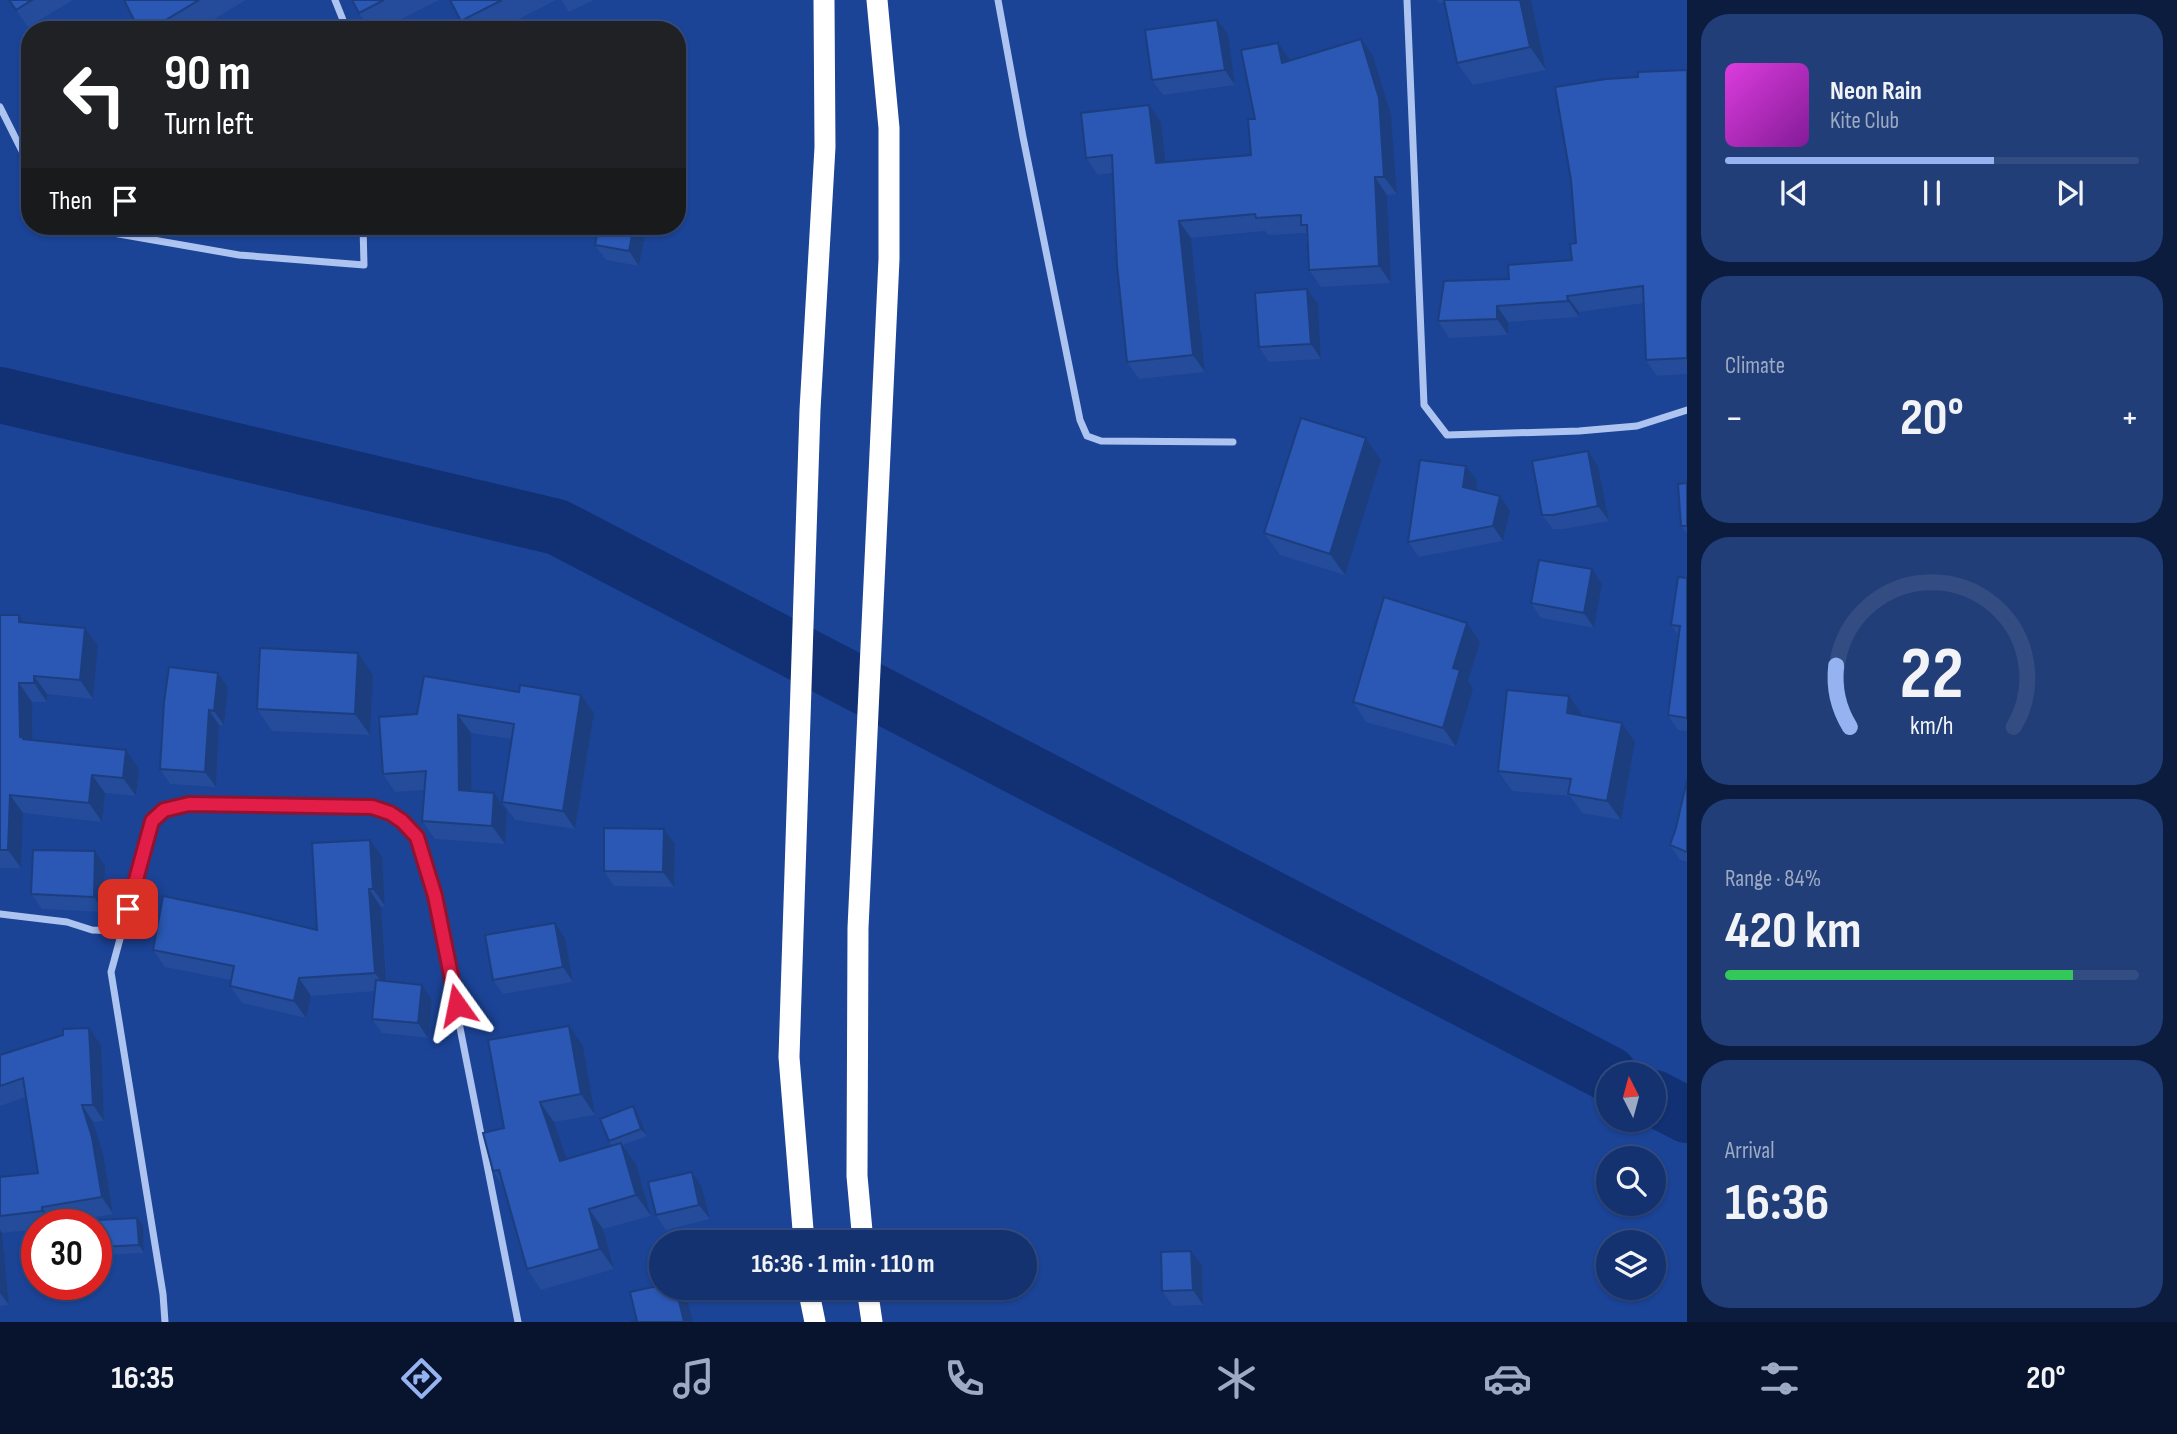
<!DOCTYPE html>
<html lang="en">
<head>
<meta charset="utf-8">
<style>
	:root { --surface:#143270; --page:#213e78; --text:#f1f3f6; --muted:#9daac3; --line:#334d83; --accent:#95b2f1 }
	body { margin:0; font-family:"Sofia Sans Condensed",sans-serif; background:var(--page); color:var(--text); height:100vh; display:flex; flex-direction:column; font-size:26px; white-space:nowrap }
	* { box-sizing:border-box; margin:0 }
	p { font-size:23px; color:var(--muted) }
	.icon { flex:none; width:38px; height:38px; fill:none; stroke:currentColor; stroke-width:2; stroke-linecap:round; stroke-linejoin:round }
	.map { position:relative; flex:1; overflow:hidden }
	.drawer { display:flex; flex-direction:column; gap:14px; padding:14px; background:#0b1c3e; width:490px }
	.drawer>* { flex:none }
	.top-card { position:absolute; left:21px; top:21px; width:665px; height:214px; border-radius:28px; box-shadow:0 2px 5px #0004,0 0 0 2px var(--line); background:#202124; color:#fff; overflow:hidden }
	.needle { width:46px; rotate:354deg }
	.buttons { position:absolute; left:1596px; top:1062px; display:grid; gap:14px }
	.buttons a { display:grid; place-items:center; width:70px; height:70px; border-radius:50%; background:var(--surface); box-shadow:0 2px 5px #0004,0 0 0 2px var(--line); font-size:35px }
	.speed { position:absolute; left:21px; top:1209px; display:flex; gap:14px; font-size:35px; font-weight:700; text-align:center }
	.speed>* { display:grid; place-content:center; width:91px; height:91px; border-radius:50%; background:var(--surface); box-shadow:0 2px 5px #0004,0 0 0 2px var(--line); line-height:1 }
	.speed .limit { border:10px solid #d22; background:#fff; color:#111 }
	.pin { position:absolute; display:grid; place-items:center; width:60px; height:60px; color:#fff; margin:-30px; border-radius:14px; box-shadow:0 4px 10px #0006 }
	.me { position:absolute; width:77px; margin:-38px; rotate:348deg; stroke-linejoin:round; filter:drop-shadow(0 0 5px #0008) }
	.turn { display:flex; align-items:center; gap:24px; height:147px; padding:0 28px; font-size:32px }
	.turn .icon { width:91px; height:91px; stroke-width:2.5 }
	.turn b { display:block; font-size:49px; line-height:60px }
	.then { display:flex; align-items:center; height:66px; padding:0 28px; background:#0003; gap:14px; font-size:26px }
	.big { font-size:52px; font-weight:700; line-height:1.1 }
	.drawer .widget { flex:1; display:flex; flex-direction:column; justify-content:center; gap:10px; min-width:0; padding:0 24px; border-radius:28px; background:var(--page) }
	.drawer .dial { align-items:center; gap:0 }
	.dial svg { height:182px; overflow:visible; fill:none; stroke:var(--line); stroke-width:7; stroke-linecap:round; text-anchor:middle }
	.dial text { fill:var(--text); stroke:none }
	.song { display:flex; align-items:center; gap:21px }
	.cover { width:84px; height:84px; border-radius:10px; background:linear-gradient(135deg,hsl(300 70% 55%),hsl(290 70% 35%)) }
	.played { height:7px; border-radius:4px; background:linear-gradient(90deg,var(--accent) 65%,var(--line) 65%) }
	.keys { display:flex; justify-content:space-around; direction:ltr }
	.heat { display:flex; justify-content:space-between; align-items:center; font-size:38px; direction:ltr }
	.charge { height:10px; border-radius:5px; background:linear-gradient(90deg,#34c759 84%,var(--line) 0) }
	.trip { position:absolute; left:649px; top:1230px; width:388px; height:70px; border-radius:35px; background:var(--surface); box-shadow:0 2px 5px #0004,0 0 0 2px var(--line); font-weight:700; line-height:70px; text-align:center }
	.menu { display:flex; height:112px; justify-content:space-around; align-items:center; background:#08142d; color:var(--muted) }
	.menu .icon { width:49px; height:49px }
	.menu .active { color:var(--accent) }
	.menu b { font-size:32px; color:var(--text) }
	main { display:flex; flex:1; min-height:0 }
	.map>svg:first-child { display:block }
</style>
</head>
<body>
<main>
<div class="map">
<svg width="1687" height="1322" viewBox="0 0 1687 1322">
	<rect width="100%" height="100%" fill="#1b4396"/>
	<g fill="none" stroke-linecap="round" stroke-linejoin="round">
		<path stroke="#123174" stroke-width="56" d="M0,395L557,527L1609,1074
			M1654,1098L1687,1115"/>
		<path stroke="#aec4f0" stroke-width="7" d="M335,0L347,30
			M998,0L1023,137L1080,420L1087,436L1101,441L1233,442
			M1407,0L1424,405L1447,435L1579,431L1637,426L1687,410
			M0,107L30,167
			M73,226L239,255L364,265L363,226
			M0,914L67,922L92,930L122,931
			M165,1322L163,1294L111,972L152,821L165,810L189,804L372,807C423,826 420,849 434,896L518,1322"/>
		<path stroke="#fff" stroke-width="21" d="M804,1242L789,1057L810,410L825,147L824,0
			M863,1242L857,1176L858,928L889,259V128L877,0
			M808,1288L815,1322
			M867,1288L872,1322"/>
	</g>
	<path fill="#244c9b" d="M9,0H73L28,27Z
		M124,0H246L196,30H139Z
		M352,0H439L380,30H371L359,13Z
		M450,0H556L498,30H467L461,21Z
		M561,0H594L569,12Z
		M1437,0H1531L1546,70L1473,85L1457,63L1444,2L1439,3Z
		M1217,20L1228,34L1235,85L1163,95L1152,80Z
		M1373,56L1391,115L1397,194L1387,195L1391,283L1321,287L1309,270L1306,233L1268,235L1265,231L1191,238L1205,372L1139,379L1127,362L1113,173L1098,175L1086,158L1149,105L1161,122L1166,162L1251,155L1255,119L1290,61Z
		M1687,70V374L1657,376L1646,360L1644,303L1579,312V317L1508,322V335L1449,338L1438,321L1509,279L1572,260L1576,243L1638,77Z
		M647,226L639,266L606,260L595,245Z
		M1318,304L1321,359L1269,362L1259,347Z
		M1366,438L1381,460L1345,575L1280,555L1264,533Z
		M1466,466L1477,481L1475,490L1510,511L1503,541L1419,557L1408,542Z
		M1598,466L1609,521L1564,529H1553L1542,515Z
		M1687,483V534L1681,526Z
		M1687,578V731L1678,730L1668,715L1678,635L1671,625Z
		M1602,584L1594,628L1541,618L1531,603Z
		M0,615H19L25,623L98,646L93,699L47,694V702H32L33,740L139,769L136,796L105,793L102,822L23,813L21,868H0Z
		M1467,623L1480,642L1468,681L1473,689L1456,747L1366,722L1353,702Z
		M373,675L370,735L272,731L257,709Z
		M228,688L224,725H219L216,787L170,784L160,769Z
		M594,713L575,829L515,820L502,802L512,739L471,733L472,791L494,793L507,811L505,844L435,839L422,821L424,790L395,792L383,774L417,714Z
		M1582,715L1635,742L1621,820L1582,813L1570,796L1512,791L1498,771Z
		M1687,780V862L1680,860L1670,845L1676,828Z
		M664,829L675,844L674,887L614,886L604,871Z
		M370,840L382,857L385,906L381,907L387,981L432,1000L428,1038L382,1033L372,1019L375,991L311,996L306,1018L242,1003L230,986L231,980L165,967L153,950L317,930Z
		M95,851L105,866L104,912L42,909L31,894Z
		M565,938L573,982L503,994L493,980Z
		M89,1028L101,1045L104,1121L93,1122L103,1153L113,1214L53,1224V1225H37V1229L2,1233L9,1305L0,1306V1177L38,1173L26,1097L0,1106V1055Z
		M583,1046L595,1115L554,1122L566,1159L612,1146L609,1141L633,1106L638,1114L647,1136L623,1145L636,1164L651,1216L603,1229L614,1269L541,1290L527,1269L504,1188L493,1171L504,1128Z
		M692,1172L702,1187L710,1219L666,1230L656,1215Z
		M137,1218L143,1225L144,1253L104,1255L99,1247Z
		M1202,1266L1203,1305L1173,1306L1162,1291Z"/>
	<path fill="#1d3e7e" d="M1520,0H1531L1546,70L1530,47Z
		M1217,20L1228,34L1235,85L1225,70Z
		M1361,39L1373,56L1391,115L1397,194L1384,177Z
		M1278,43L1290,60L1294,80L1282,63Z
		M1149,105L1161,122L1168,181L1156,163Z
		M1375,177L1387,195L1391,283L1379,266Z
		M1179,221L1191,238L1205,372L1193,355Z
		M634,226H647L639,266L629,251Z
		M1307,289L1318,304L1321,359L1311,344Z
		M1567,296L1579,312V317L1568,301Z
		M1497,306L1508,322V335L1497,319Z
		M1366,438L1381,460L1345,575L1330,554Z
		M1588,451L1598,466L1609,521L1598,506Z
		M1466,466L1477,481L1474,502L1463,487Z
		M1500,496L1510,511L1503,541L1493,526Z
		M1592,569L1602,584L1594,628L1584,613Z
		M19,615L32,633L19,622Z
		M1467,623L1480,642L1468,681L1473,689L1456,747L1443,728L1453,668Z
		M85,628L98,646L93,699L80,680Z
		M358,653L373,675L370,735L355,714Z
		M218,673L228,688L224,725L214,711Z
		M34,676L47,694V702L34,683Z
		M19,683L32,702L33,751L20,737Z
		M581,695L594,713L575,829L563,811Z
		M1569,696L1582,715L1580,732L1567,713Z
		M209,710L219,725L216,787L205,772Z
		M458,715L471,733L472,809L459,790Z
		M1622,723L1635,742L1621,820L1607,801Z
		M126,750L139,769L136,796L123,778Z
		M92,775L105,793L102,822L89,803Z
		M494,793L507,811L505,844L492,826Z
		M10,795L23,813L21,868L8,850Z
		M664,829L675,844L674,887L663,872Z
		M370,840L382,857L385,906L373,889Z
		M95,851L105,866L104,912L94,897Z
		M369,889L381,907L387,990L375,973Z
		M555,923L565,938L573,982L563,967Z
		M299,978L311,996L306,1018L294,1001Z
		M422,985L432,1000L428,1038L418,1023Z
		M569,1026L583,1046L595,1115L581,1094Z
		M89,1028L101,1045L104,1121L93,1105Z
		M540,1102L554,1122L574,1181L560,1161Z
		M82,1105L93,1122L103,1153L113,1214L102,1197Z
		M633,1106L638,1114L647,1136L641,1129Z
		M621,1143L636,1164L651,1216L636,1195Z
		M692,1172L702,1187L710,1219L699,1205Z
		M42,1207L53,1224V1225H52L42,1211Z
		M589,1209L603,1229L614,1269L600,1249Z
		M137,1218L143,1225L144,1253L139,1245Z
		M0,1230L2,1233L9,1305L0,1293Z
		M1191,1251L1202,1266L1203,1305L1193,1290Z
		M676,1288H679L687,1300L693,1322H684Z"/>
	<path fill="#2a58b4" stroke="#1d3e7e" stroke-width="2" d="M9,0H32L16,10Z
		M124,0H199L149,30H139Z
		M352,0H384L359,13Z
		M450,0H502L461,21Z
		M1444,0H1520L1530,47L1457,63Z
		M1217,20L1225,70L1152,80L1145,30Z
		M1361,39L1379,98L1384,177H1375L1379,266L1309,270L1307,225H1301V215L1256,218L1255,214L1179,221L1193,355L1127,362L1117,265L1112,155L1086,158L1081,113L1149,105L1156,163L1251,155L1248,119H1255L1241,50L1278,43L1282,63Z
		M1687,70V358L1646,360L1643,286L1567,296L1568,301L1497,306V319L1438,321L1444,281L1509,279L1508,265L1572,260L1570,244L1576,243L1571,180L1555,87L1606,79L1638,77V72Z
		M599,226H634L629,251L595,245Z
		M1307,289L1311,344L1259,347L1255,293Z
		M1301,418L1366,438L1330,554L1264,533Z
		M1588,451L1598,506L1553,515H1542L1532,461Z
		M1420,460L1466,466L1463,487L1500,496L1493,526L1408,542Z
		M1687,483V526H1681L1678,484Z
		M1539,560L1592,569L1584,613L1531,603Z
		M1678,577L1687,578V718L1668,715L1680,626L1671,625Z
		M1384,597L1467,623L1453,668L1460,670L1443,728L1353,702Z
		M0,615H19V622L85,628L80,680L34,676V683H19L20,737H23V739L126,750L123,778L92,775L89,803L10,795L8,850H0Z
		M260,648L358,653L355,714L257,709Z
		M169,667L218,673L214,711L209,710L205,772L160,769L164,702Z
		M424,676L519,692L520,685L581,695L563,811L502,802L514,724L458,715L459,790L494,793L492,826L422,821L426,771L383,774L379,717L417,714Z
		M1507,690L1569,696L1567,713L1622,723L1607,801L1568,794L1571,779L1498,771Z
		M1687,780V852L1670,845L1676,828Z
		M604,828L664,829L663,872L604,871Z
		M370,840L373,889H369L375,973L299,978L294,1001L230,986L234,966L153,950L163,896L241,912L317,930L312,843Z
		M33,850L95,851L94,897L31,894Z
		M555,923L563,967L493,980L485,935Z
		M376,980L422,985L418,1023L372,1019Z
		M569,1026L581,1094L540,1102L560,1161L621,1143L636,1195L589,1209L600,1249L527,1269L499,1170L493,1171L483,1133L504,1128L488,1040Z
		M89,1028L93,1105H82L92,1137L102,1197L42,1207V1211L0,1216V1177L38,1173L23,1078L0,1086V1055L63,1035V1029Z
		M633,1106L641,1129L609,1141L600,1119Z
		M692,1172L699,1205L656,1215L648,1182Z
		M137,1218L139,1245L99,1247L98,1220Z
		M1191,1251L1193,1290L1162,1291L1161,1252Z
		M662,1285V1288H676L684,1322H630L637,1321L630,1292Z"/>
	<g fill="none" stroke-linecap="round" stroke-linejoin="round">
		<defs>
			<path id="route" d="M128,909L152,821L164,810L189,804L372,807L390,813L402,821L417,837L435,896L457,1005"/>
		</defs>
		<use href="#route" stroke="#92132f" stroke-width="18"/>
		<use href="#route" stroke="#e11d48" stroke-width="12"/>
	</g>
</svg>
<div class="buttons">
<a><svg class="needle" viewBox="-14 -14 28 28"><path d="M0-13l5 13h-10z" fill="#e53935"/><path d="M0 13l5-13h-10z" fill="#9daac3"/></svg></a>
<a><svg class="icon" aria-label="search" viewBox="0 0 24 24"><circle cx="10" cy="10" r="6"/><path d="M15 15l6 6"/></svg></a>
<a><svg class="icon" aria-label="layers" viewBox="0 0 24 24"><path d="M12 4l9 5-9 5-9-5zM3 14l9 5 9-5"/></svg></a>
</div>
<div class="speed"><div class="limit">30</div></div>
<div class="pin" style="left:128px;top:909px;background:#d93025"><svg class="icon" aria-label="arrive" viewBox="0 0 24 24"><path d="M6 21V4h12l-3 4 3 4H6"/></svg></div>
<svg class="me" style="left:457px;top:1005px" viewBox="-20 -20 40 40"><path d="M0-17L14 15 0 8-14 15z" fill="#e11d48" stroke="#fff" stroke-width="4"/></svg>
<div class="trip">16:36 · 1 min · 110 m</div>
<div class="top-card">
<div class="turn"><svg class="icon" aria-label="left" viewBox="0 0 24 24"><path d="M17 20v-9H6M10 6l-5 5 5 5"/></svg><div><b>90 m</b>Turn left</div></div>
<div class="then">Then<svg class="icon" aria-label="arrive" viewBox="0 0 24 24"><path d="M6 21V4h12l-3 4 3 4H6"/></svg></div>
</div>
</div>
<section class="drawer">
<div class="widget">
<div class="song"><i class="cover"></i><div><b>Neon Rain</b><p>Kite Club</p></div></div>
<div class="played"></div>
<div class="keys"><svg class="icon" aria-label="previous" viewBox="0 0 24 24"><path d="M18 5L8 12l10 7zM5 5v14"/></svg><svg class="icon" aria-label="pause" viewBox="0 0 24 24"><path d="M8 5v14M16 5v14"/></svg><svg class="icon" aria-label="next" viewBox="0 0 24 24"><path d="M6 5l10 7-10 7zM19 5v14"/></svg></div>
</div>
<div class="widget"><p>Climate</p>
<div class="heat"><a>−</a><b class="big">20°</b><a>+</a></div>
</div>
<div class="widget dial"><svg viewBox="0 0 100 80">
<path d="M14 69A42 42 0 1 1 86 69"/>
<path d="M14 69A42 42 0 0 1 8 42" stroke="#95b2f1"/>
<text x="50" y="56" font-size="32" font-weight="700">22</text>
<text x="50" y="72" font-size="11">km/h</text>
</svg></div>
<div class="widget"><p>Range · 84%</p><b class="big">420 km</b><div class="charge"></div></div>
<div class="widget"><p>Arrival</p><b class="big">16:36</b></div>
</section>
</main>
<nav class="menu">
<b>16:35</b>
<svg class="icon active" aria-label="directions" viewBox="0 0 24 24"><path d="M12 3l9 9-9 9-9-9zM9 14v-3h6M13 9l2 2-2 2"/></svg>
<svg class="icon" aria-label="music" viewBox="0 0 24 24"><path d="M9 18V5l10-2v13"/><circle cx="6" cy="18" r="3"/><circle cx="16" cy="16" r="3"/></svg>
<svg class="icon" aria-label="phone" viewBox="0 0 24 24"><path d="M5 4h4l2 5-3 2q2 4 5 5l2-3 5 2v4C11 20 4 13 5 4z"/></svg>
<svg class="icon" aria-label="climate" viewBox="0 0 24 24"><path d="M12 3v18M4 7l16 10M4 17L20 7"/></svg>
<svg class="icon" aria-label="car" viewBox="0 0 24 24"><path d="M5 17H2v-5l4-1 3-4h7l3 4 3 1v5h-3M9 17h6M6 11h13"/><circle cx="7" cy="17" r="2"/><circle cx="17" cy="17" r="2"/></svg>
<svg class="icon" aria-label="filters" viewBox="0 0 24 24"><path d="M4 7h16M4 17h16"/><circle cx="9" cy="7" r="2"/><circle cx="15" cy="17" r="2"/></svg>
<b>20°</b>
</nav>
</body>
</html>
